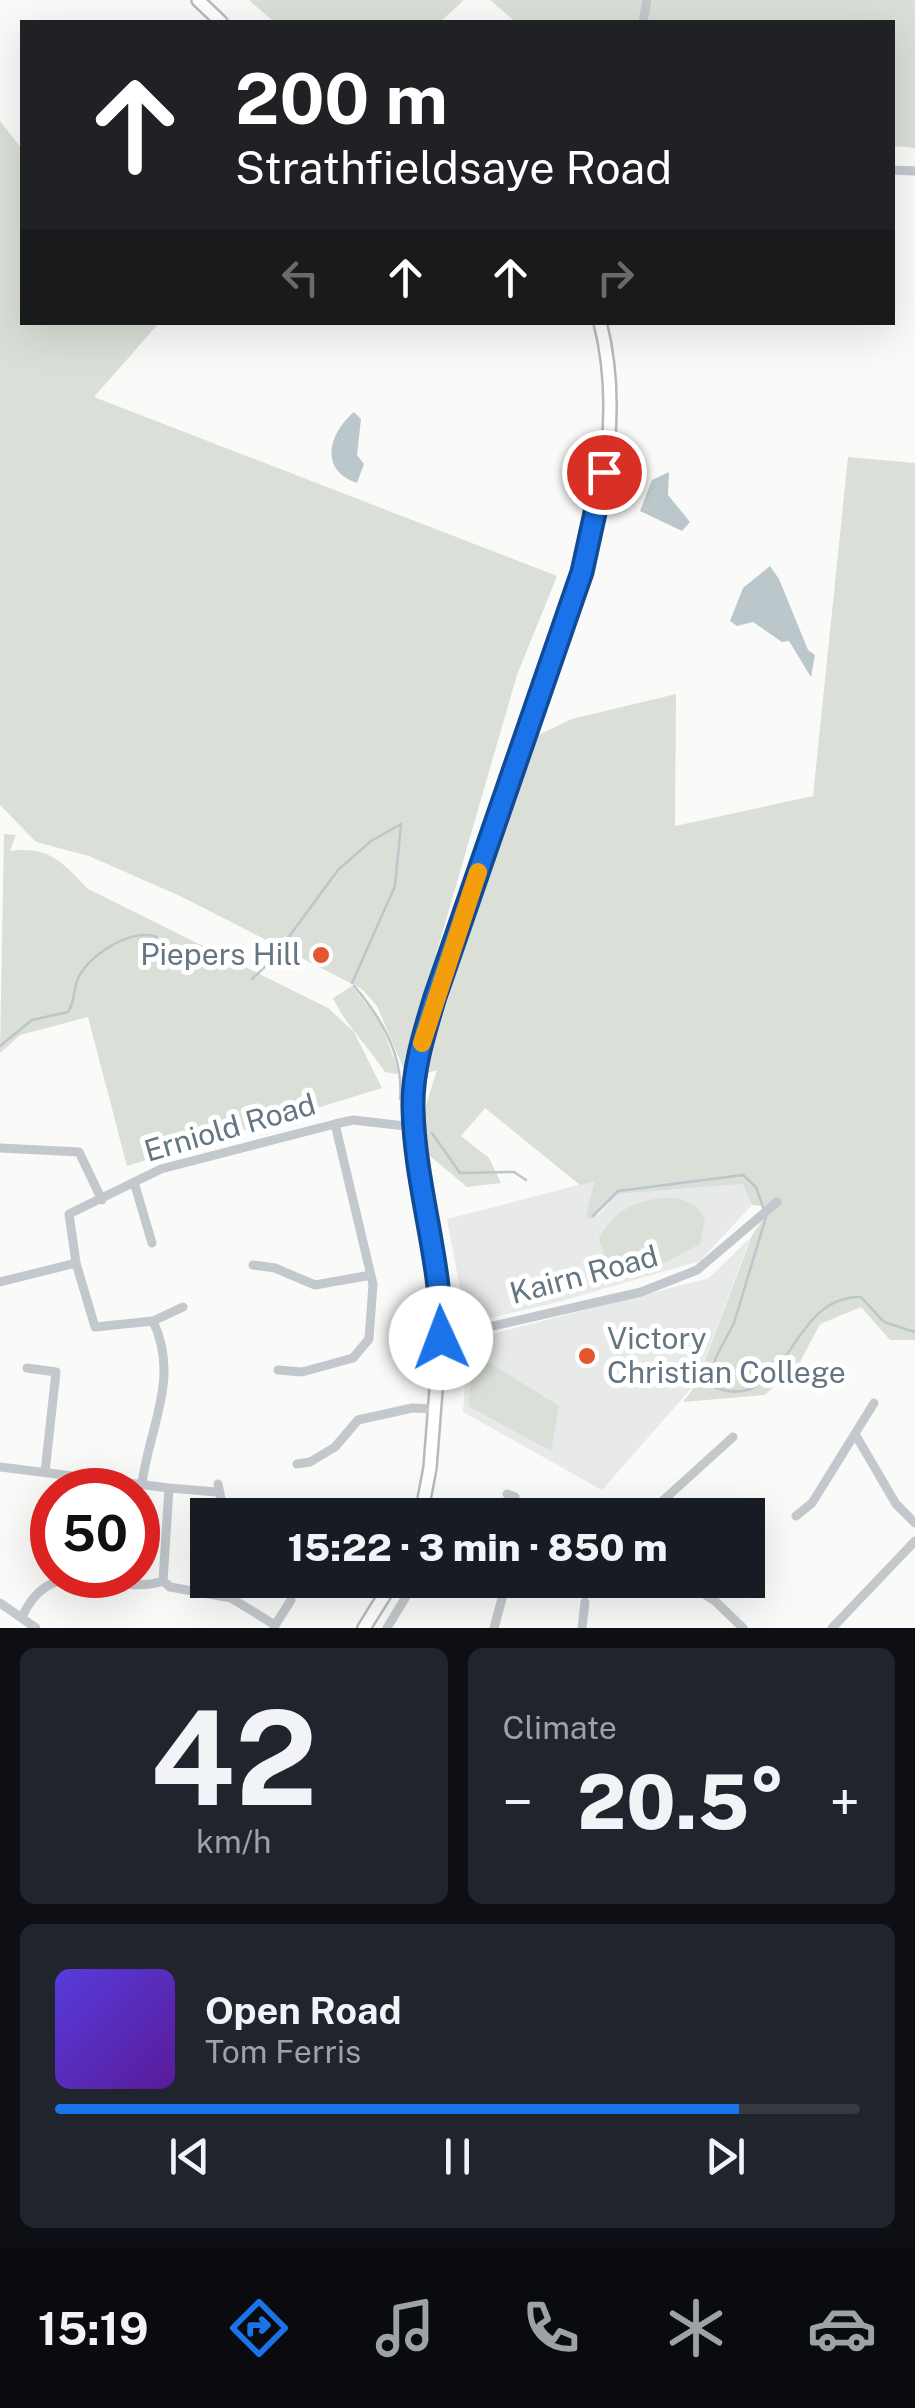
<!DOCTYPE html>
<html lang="en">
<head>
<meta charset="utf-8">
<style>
	:root { --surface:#171b24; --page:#20242c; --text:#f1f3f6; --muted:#9ea1a6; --line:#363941; --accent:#1a73e8 }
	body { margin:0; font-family:"Public Sans",sans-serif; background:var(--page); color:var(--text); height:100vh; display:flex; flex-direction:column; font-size:38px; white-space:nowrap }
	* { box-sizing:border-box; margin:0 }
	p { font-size:32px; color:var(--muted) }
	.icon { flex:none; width:55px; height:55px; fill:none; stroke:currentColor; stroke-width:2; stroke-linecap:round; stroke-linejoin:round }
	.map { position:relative; height:1628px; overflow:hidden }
	.panel { display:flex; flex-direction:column; gap:20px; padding:20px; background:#0d0f14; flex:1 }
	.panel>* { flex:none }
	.hud { position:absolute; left:20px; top:20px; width:875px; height:305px; border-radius:0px; box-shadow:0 10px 40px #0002; background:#202124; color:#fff; overflow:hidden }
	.speed { position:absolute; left:30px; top:1468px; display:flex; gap:20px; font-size:50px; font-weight:700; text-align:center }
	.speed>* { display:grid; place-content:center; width:130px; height:130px; border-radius:50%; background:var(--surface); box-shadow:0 10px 40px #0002; line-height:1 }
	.speed .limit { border:15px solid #d22; background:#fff; color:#111 }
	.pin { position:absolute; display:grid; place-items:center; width:85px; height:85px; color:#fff; margin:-42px; border:5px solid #fff; border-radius:50%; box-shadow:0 2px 10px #0007 }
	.me { position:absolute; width:110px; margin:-55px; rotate:358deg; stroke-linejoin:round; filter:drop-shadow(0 0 8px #0008) }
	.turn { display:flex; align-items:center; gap:35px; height:210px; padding:0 50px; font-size:45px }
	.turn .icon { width:130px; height:130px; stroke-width:2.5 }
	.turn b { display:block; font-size:70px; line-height:85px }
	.lanes { display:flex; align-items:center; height:95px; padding:0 50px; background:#0003; justify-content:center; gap:50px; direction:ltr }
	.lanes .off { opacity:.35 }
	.big { font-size:75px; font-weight:800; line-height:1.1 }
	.panel .card { flex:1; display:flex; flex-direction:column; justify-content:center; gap:15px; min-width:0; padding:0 35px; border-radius:15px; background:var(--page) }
	.panel .dial { align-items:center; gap:0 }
	.dial b { font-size:130px; line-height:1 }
	.song { display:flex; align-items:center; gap:30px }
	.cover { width:120px; height:120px; border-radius:15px; background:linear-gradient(135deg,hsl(250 70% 55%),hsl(270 70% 35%)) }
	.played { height:10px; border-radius:5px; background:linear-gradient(90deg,var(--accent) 85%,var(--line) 85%) }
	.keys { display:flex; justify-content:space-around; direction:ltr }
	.heat { display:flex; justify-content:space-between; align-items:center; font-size:55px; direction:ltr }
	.panel .tiles { flex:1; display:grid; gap:20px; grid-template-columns:1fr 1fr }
	.card:last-child { grid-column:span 2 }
	.trip { position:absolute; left:190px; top:1498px; width:575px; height:100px; border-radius:0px; background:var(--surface); box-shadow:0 10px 40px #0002; font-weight:800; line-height:100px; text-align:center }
	.tab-bar { display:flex; height:160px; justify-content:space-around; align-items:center; background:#090b0e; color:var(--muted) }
	.tab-bar .icon { width:70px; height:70px }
	.tab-bar .current { color:var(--accent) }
	.tab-bar b { font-size:45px; color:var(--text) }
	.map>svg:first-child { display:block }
</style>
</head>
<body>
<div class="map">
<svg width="915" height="1628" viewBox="0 0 915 1628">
	<rect width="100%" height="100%" fill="#fafaf8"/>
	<path fill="#e8e9e9" d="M594,1181L587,1216L598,1215L617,1194L744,1184L752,1205L700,1261L558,1302L464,1324L460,1320L461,1294L447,1219Z
		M750,1238L702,1367L704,1374L602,1490L463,1412L468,1345L472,1339L709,1278Z"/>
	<path fill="#dadfd7" d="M249,0H464L440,22H274Z
		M490,0H915V148L893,146L892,22H516Z
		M0,121L22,149V322L159,323L94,397L557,576L517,675L426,989L405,1102V1072L377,1006L362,989L180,896L89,856L36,842L0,805Z
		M848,457L915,463V1340H890L861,1307L820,1324L800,1362L765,1395L683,1402L704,1374L702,1368L752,1235L772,1207L752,1205L743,1184L618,1194L591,1219L586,1217L594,1182L580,1185L485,1108L461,1136L489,1158L501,1183L467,1187L424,1151L425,1108L437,1070L424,1074L532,738L572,719L676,694L675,826L813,796Z
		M4,834L16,835L10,851C49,846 61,861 88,889L328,1008L354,1032L382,1088L127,1166L88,1017L20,1035L0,1053Z
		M352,986L380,1021L399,1072L396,1074L385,1072C369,1048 345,1024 333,998Z
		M678,1198L696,1206L705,1219L700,1244L660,1265L609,1273L599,1238C617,1206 642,1197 678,1198Z
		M474,1359L493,1365L559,1406L551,1451L468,1406Z"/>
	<path fill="#bbc7cb" d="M354,412L361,419L357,455L364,464L357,483C319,470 328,434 354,412Z
		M669,472L668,495L690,522L682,531L640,511L652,480Z
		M770,566L779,579L808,650L815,655L811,677L789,641L782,642L753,622L737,626L730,621L743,588Z"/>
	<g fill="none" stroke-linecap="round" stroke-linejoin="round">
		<path stroke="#bbc7cb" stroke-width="2.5" d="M274,957L338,870L371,841L401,824L395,886L352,983
			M252,979L268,964
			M354,986C381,1017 404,1057 400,1099
			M0,1046L32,1020L68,1012C75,1002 73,992 77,981C86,956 132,927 157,937
			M432,1133L460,1173L514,1172L526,1180
			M593,1216L618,1191L743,1175L756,1187L764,1210
			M766,1217L734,1323L715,1359L716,1388C790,1414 788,1295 861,1297L884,1322L915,1332"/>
		<defs>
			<path id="major" d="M198,0L221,22
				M421,1515L430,1468L441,1325L417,1160L413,1096L435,997C466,908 497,819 527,730C572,602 635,460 600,322
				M364,1628L394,1580"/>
		</defs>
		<use href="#major" stroke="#b5babe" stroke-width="16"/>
		<path stroke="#c3c8cc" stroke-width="9" d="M643,22L647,0
			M892,170L915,171
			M0,1148L79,1152L102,1200
			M134,1182L152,1243
			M253,1265L275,1268L315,1285L371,1275
			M0,1282L76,1263
			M183,1307L153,1321L95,1327L76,1263L69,1214L161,1169L335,1124L353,1120L414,1127
			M441,1338L641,1292L697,1270L777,1202
			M27,1368L56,1372L45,1472
			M278,1370L302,1372L353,1358L369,1339L373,1284L335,1124
			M855,1434L896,1504L915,1523
			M297,1464L310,1462L335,1447L358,1420L412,1408L435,1409
			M0,1467L169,1488L163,1581
			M142,1483C150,1425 180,1378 153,1321
			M218,1484L221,1499
			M169,1488L217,1492
			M507,1494L515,1497L514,1515
			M605,1515V1508
			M647,1515L733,1437
			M796,1516L812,1503L874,1403
			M682,1580L715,1601L743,1628
			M0,1603L36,1628
			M23,1615C55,1548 114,1598 163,1581L170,1587L231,1598L275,1625
			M274,1627L291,1600
			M387,1628L416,1580
			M494,1628L507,1580
			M582,1628L585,1602
			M832,1628L915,1541"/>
		<use href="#major" stroke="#fff" stroke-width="11"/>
	</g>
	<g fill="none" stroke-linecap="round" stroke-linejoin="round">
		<defs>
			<path id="route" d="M441,1338C442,1261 415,1187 413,1109C412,1071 424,1033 435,997L582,572L604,472"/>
		</defs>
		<use href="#route" stroke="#114b97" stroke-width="25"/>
		<use href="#route" stroke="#1a73e8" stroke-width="18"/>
		<path stroke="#f59e0b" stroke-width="18" d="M422,1043L478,872"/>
	</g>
	<g fill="#e4572e" stroke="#fff" stroke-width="4">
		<circle cx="321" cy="955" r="10"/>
		<circle cx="587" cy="1356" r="10"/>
	</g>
	<g text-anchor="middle" stroke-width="10" stroke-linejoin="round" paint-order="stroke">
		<g font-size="30" fill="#657683" stroke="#fff" text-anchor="end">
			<text x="301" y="965">Piepers Hill</text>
			<text x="607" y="1349" text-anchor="start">Victory<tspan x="607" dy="34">Christian College</tspan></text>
		</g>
		<g font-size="30" fill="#657683" stroke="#fff">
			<text transform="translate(230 1128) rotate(-16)" y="10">Erniold Road</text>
			<text transform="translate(584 1275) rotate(-15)" y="10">Kairn Road</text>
		</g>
	</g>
</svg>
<div class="speed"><div class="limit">50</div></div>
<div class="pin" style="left:604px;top:472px;background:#d93025"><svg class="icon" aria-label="arrive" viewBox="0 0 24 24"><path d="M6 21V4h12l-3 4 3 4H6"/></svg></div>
<svg class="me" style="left:441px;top:1338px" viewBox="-20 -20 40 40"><circle r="19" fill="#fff"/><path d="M0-13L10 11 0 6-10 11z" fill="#1a73e8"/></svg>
<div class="trip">15:22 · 3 min · 850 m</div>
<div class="hud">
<div class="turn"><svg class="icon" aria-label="ahead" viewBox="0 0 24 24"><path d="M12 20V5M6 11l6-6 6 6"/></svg><div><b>200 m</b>Strathfieldsaye Road</div></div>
<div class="lanes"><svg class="icon off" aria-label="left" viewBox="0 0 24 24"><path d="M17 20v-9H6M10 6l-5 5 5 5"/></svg><svg class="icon" aria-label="ahead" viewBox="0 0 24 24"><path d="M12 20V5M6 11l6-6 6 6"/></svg><svg class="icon" aria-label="ahead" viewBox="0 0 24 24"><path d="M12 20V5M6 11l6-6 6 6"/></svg><svg class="icon off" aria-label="right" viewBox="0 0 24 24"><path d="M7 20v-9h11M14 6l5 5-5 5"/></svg></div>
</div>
</div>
<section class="panel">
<div class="tiles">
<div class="card dial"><b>42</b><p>km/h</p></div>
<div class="card"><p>Climate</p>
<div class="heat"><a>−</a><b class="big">20.5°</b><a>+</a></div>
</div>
<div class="card">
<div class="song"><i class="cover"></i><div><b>Open Road</b><p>Tom Ferris</p></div></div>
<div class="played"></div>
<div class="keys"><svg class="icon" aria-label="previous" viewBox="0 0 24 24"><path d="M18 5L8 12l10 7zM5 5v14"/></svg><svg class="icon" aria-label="pause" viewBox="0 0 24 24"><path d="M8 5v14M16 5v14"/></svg><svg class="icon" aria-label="next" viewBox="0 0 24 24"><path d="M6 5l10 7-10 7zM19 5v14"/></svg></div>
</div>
</div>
</section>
<nav class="tab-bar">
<b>15:19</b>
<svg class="icon current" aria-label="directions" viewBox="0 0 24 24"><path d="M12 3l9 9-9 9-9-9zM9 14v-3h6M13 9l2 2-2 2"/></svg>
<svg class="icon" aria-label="music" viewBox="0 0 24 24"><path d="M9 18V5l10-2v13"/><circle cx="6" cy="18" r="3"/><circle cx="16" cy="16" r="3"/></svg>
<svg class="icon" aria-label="phone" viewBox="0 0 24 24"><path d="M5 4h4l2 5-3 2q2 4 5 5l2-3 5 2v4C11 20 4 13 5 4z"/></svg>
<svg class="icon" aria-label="climate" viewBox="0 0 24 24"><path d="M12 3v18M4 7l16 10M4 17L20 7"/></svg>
<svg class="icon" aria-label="car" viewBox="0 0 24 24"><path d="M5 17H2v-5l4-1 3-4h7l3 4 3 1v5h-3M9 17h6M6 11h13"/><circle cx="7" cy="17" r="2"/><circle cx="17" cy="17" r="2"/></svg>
</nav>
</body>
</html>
